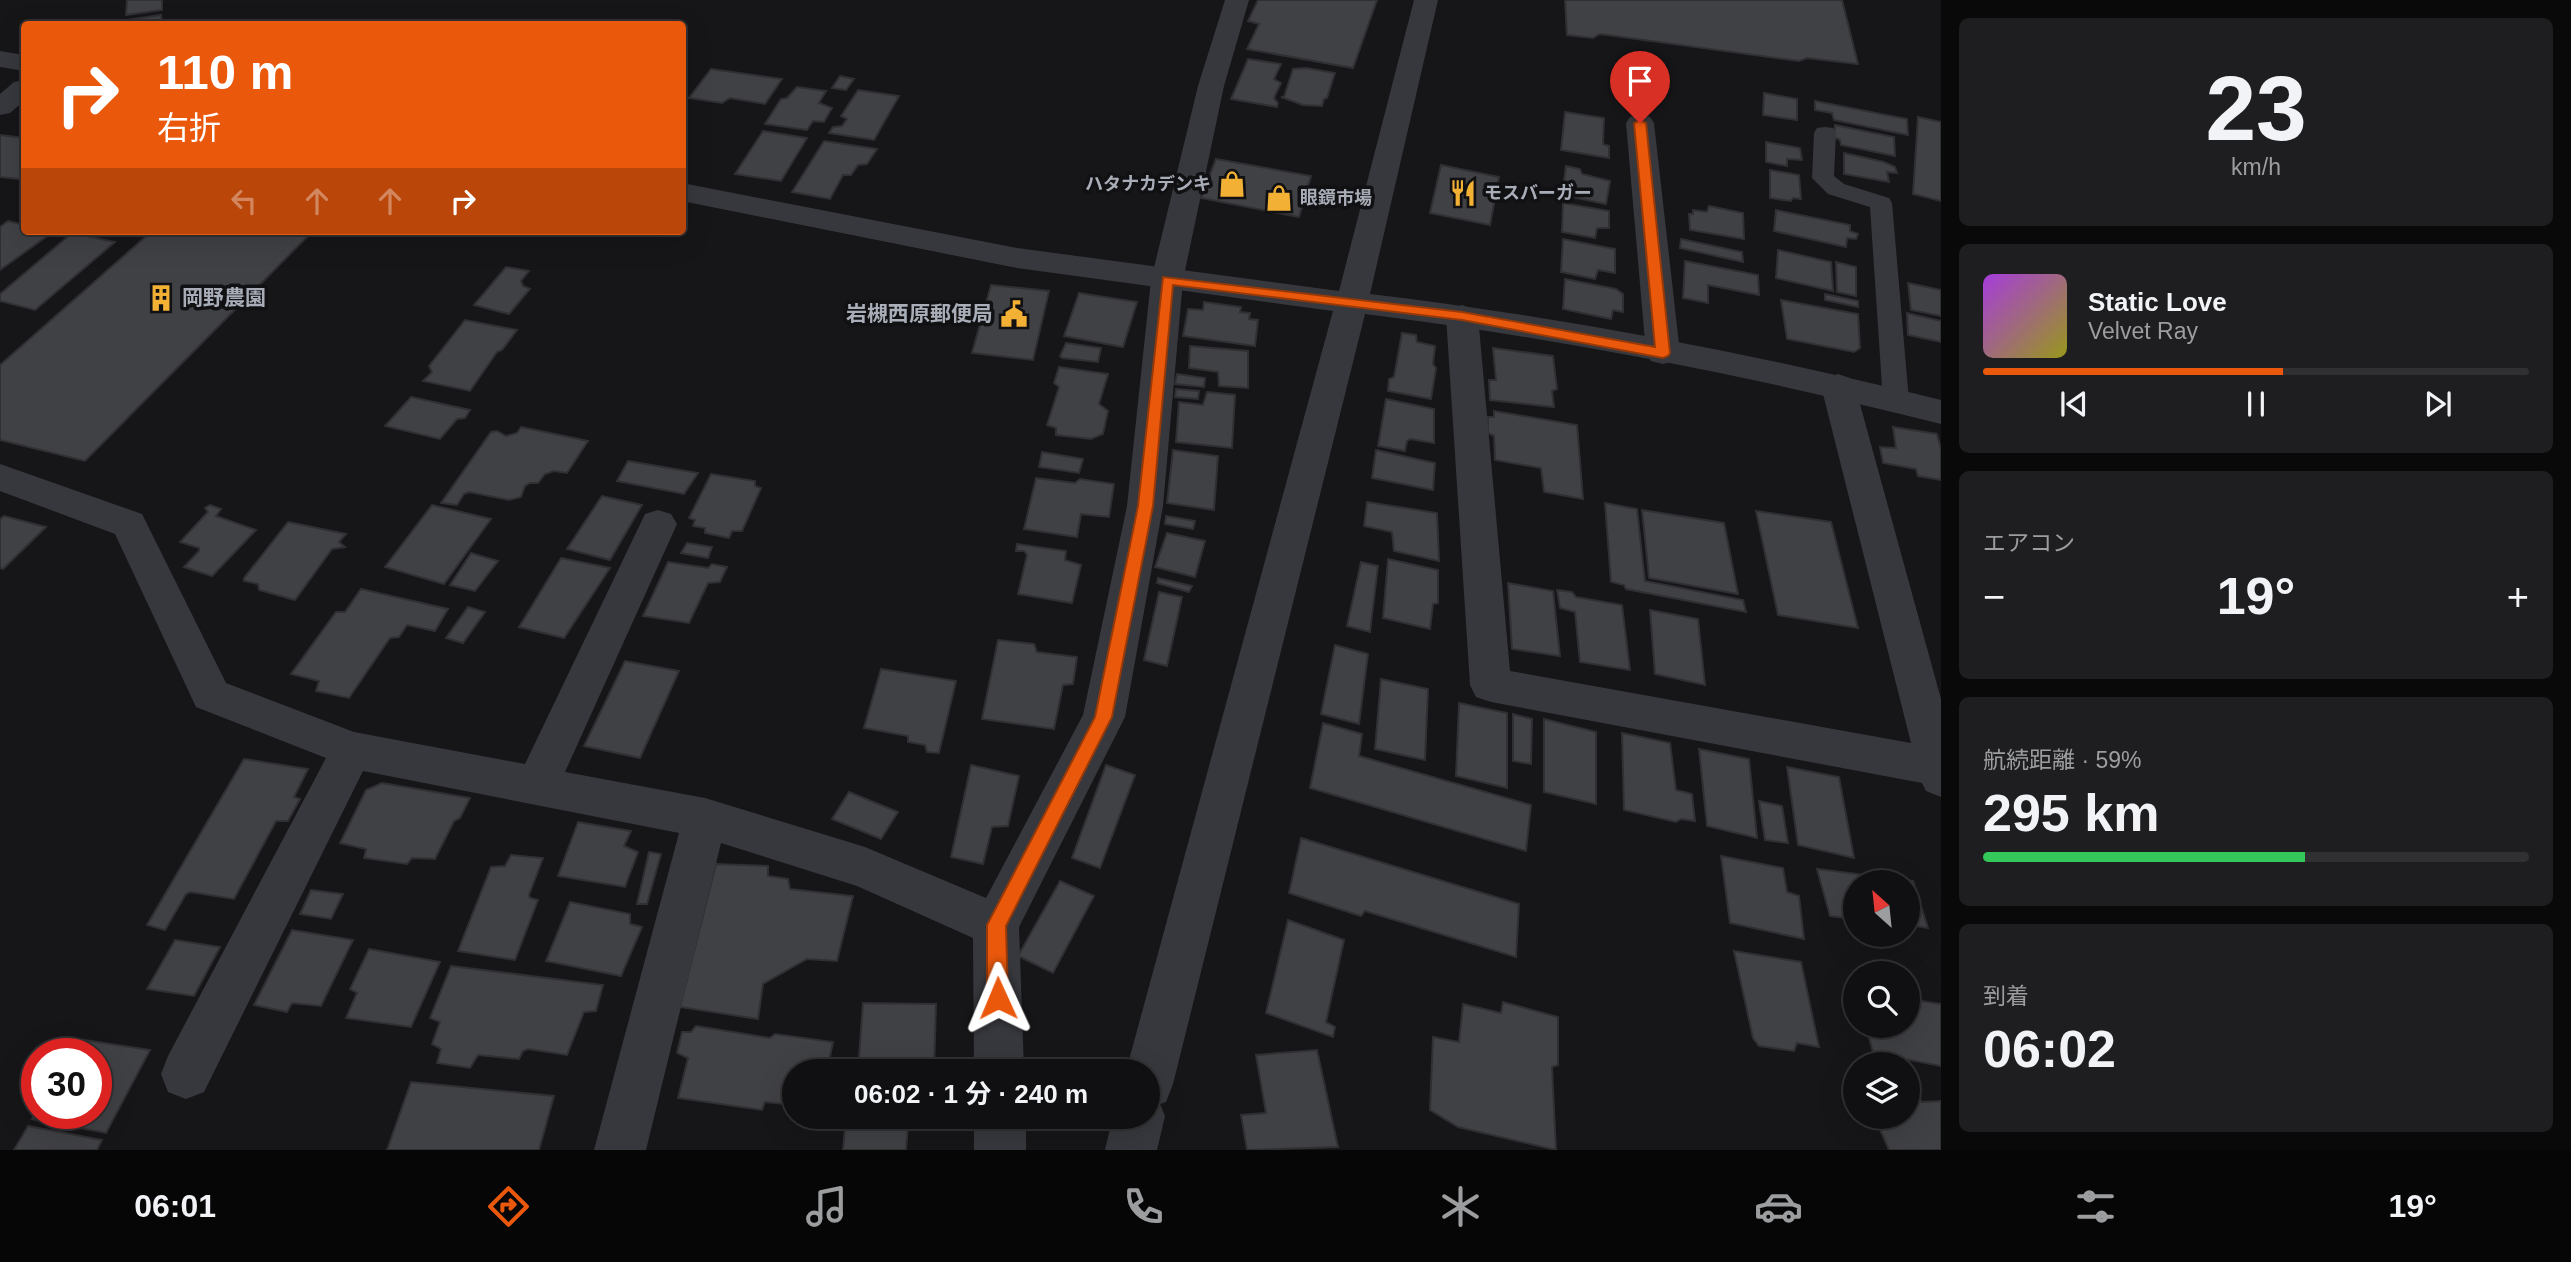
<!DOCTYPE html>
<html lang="ja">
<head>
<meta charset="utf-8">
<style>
	:root { --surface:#101012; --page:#1e1e20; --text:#f1f3f6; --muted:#9c9d9f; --line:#303032; --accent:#ea580c }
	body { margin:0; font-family:Arial,"Noto Sans JP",sans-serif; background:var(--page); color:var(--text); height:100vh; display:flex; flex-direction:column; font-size:26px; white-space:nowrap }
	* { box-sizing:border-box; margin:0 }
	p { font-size:23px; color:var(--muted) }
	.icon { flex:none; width:38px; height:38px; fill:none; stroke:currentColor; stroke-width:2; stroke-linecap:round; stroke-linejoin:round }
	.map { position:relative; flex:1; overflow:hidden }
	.details { display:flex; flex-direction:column; gap:18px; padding:18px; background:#09090a; width:630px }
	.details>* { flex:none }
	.hud { position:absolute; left:21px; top:21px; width:665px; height:214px; border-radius:7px; box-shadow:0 7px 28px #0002,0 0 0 2px var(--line); background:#ea580c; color:#fff; overflow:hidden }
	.needle { width:46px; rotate:333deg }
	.tools { position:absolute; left:1843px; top:870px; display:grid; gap:14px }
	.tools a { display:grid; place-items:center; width:77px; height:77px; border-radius:50%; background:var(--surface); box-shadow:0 7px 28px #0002,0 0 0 2px var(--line); font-size:35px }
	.speed { position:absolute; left:21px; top:1038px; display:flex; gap:14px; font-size:35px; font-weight:700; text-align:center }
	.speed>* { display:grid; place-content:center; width:91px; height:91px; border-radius:50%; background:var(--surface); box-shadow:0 7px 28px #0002,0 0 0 2px var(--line); line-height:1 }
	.speed .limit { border:10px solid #d22; background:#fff; color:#111 }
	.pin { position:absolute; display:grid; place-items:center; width:60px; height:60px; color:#fff; margin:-72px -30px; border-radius:50% 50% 50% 0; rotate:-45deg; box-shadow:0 0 7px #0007 }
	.pin .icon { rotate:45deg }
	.me { position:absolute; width:77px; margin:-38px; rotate:359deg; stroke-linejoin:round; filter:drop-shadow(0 0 5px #0008) }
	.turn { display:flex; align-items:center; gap:24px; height:147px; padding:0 21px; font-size:32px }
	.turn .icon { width:91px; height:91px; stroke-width:2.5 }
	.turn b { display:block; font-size:49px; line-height:60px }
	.lanes { display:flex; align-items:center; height:66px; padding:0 21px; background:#0003; justify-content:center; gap:35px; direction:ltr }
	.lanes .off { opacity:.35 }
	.big { font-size:52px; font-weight:700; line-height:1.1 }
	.details .tile { flex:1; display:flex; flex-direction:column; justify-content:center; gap:10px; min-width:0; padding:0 24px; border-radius:10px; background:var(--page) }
	.details .dial { align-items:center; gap:0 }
	.dial b { font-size:91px; line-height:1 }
	.song { display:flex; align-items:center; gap:21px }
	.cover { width:84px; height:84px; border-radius:10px; background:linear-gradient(135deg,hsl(280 70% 55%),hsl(60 70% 35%)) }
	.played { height:7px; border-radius:4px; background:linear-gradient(90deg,var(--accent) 55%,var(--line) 55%) }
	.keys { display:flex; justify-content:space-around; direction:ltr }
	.heat { display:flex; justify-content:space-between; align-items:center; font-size:38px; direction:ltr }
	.charge { height:10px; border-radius:5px; background:linear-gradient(90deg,#34c759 59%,var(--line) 0) }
	.trip { position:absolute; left:782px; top:1059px; width:378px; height:70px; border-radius:35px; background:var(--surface); box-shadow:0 7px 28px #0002,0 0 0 2px var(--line); font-weight:700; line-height:70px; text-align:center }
	.dock { display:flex; height:112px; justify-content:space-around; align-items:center; background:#060607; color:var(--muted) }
	.dock .icon { width:49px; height:49px }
	.dock .active { color:var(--accent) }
	.dock b { font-size:32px; color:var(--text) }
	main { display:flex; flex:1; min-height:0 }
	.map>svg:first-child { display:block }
</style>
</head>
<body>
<main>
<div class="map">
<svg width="1941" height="1150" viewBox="0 0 1941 1150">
	<rect width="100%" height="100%" fill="#161618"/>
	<path fill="#404145" stroke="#303034" stroke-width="2" d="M127,0H162V10L126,15Z
		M1258,0H1377L1353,68L1247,49L1259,24L1248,21Z
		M1565,0H1842L1858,64L1807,58L1799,61L1600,34L1593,38L1567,35Z
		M161,15L162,24H113V22Z
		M1248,59L1281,64L1274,79L1281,83L1274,98L1278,103L1277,107L1231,99Z
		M1306,68L1335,73L1327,98L1324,99L1322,106L1303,105L1281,97H1284L1293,69Z
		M711,69L782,79L765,104L730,98L722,103L689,98Z
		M840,76L854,79L846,90L832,88Z
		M797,87L826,91L819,103L832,108L824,122L813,121L807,130L765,124L781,99L787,98Z
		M858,90L899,96L874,140L829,133L833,127L842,126L847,119L841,116Z
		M1764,93L1797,99V120L1763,115Z
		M1815,101L1907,119L1908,135L1834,120L1832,113L1815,110Z
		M1565,112L1604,118L1603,144L1609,146V158L1561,150Z
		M1918,117L1941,122V201L1913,194Z
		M1835,125L1894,137L1895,156L1841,145L1840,140L1834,137Z
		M763,131L807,138L781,181L735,174Z
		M0,135L24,138V175L19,179L0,177Z
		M824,141L877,149L867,164L858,165L851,175H843L830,199L792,192Z
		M1766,142L1800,148L1802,160L1787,159V166L1766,162Z
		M1844,153L1884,162L1895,167L1897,173L1887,172L1889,182L1844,174Z
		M1216,159L1311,176L1299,217L1201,198Z
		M1441,165L1499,177L1490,225L1430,213Z
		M1566,166L1580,169L1582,174L1610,181L1606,204L1562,195Z
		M1770,170L1799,175L1801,199L1793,198L1791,201L1770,198Z
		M1563,203L1609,211V228H1597L1595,238L1562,232Z
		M1709,206L1743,213L1744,239L1690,230L1689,214H1693V210L1707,212Z
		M1776,210L1850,225V231L1858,234L1856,239L1847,238L1846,247L1774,231Z
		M8,221L24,225V231L53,232L0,270V227Z
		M152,231H313L85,461L0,440V365Z
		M72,233L115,242L35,310L0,301V294Z
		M1563,239L1615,249V273L1598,270L1595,279L1561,272Z
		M1681,239L1742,252L1743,262L1680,248Z
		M1778,250L1831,262L1833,291L1776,278Z
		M1685,261L1758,275L1759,295L1708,285V303L1683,298Z
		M1836,262L1856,267V296L1837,292Z
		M506,267L529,271L521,281L523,286L530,289L509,314L474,305Z
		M1565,279L1616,289L1623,294V312L1613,310L1611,319L1563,309Z
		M1908,283L1941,290V316L1911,310Z
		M991,285L1049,291L1033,360L972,353Z
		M1079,293L1137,302L1123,347L1064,336Z
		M1825,294L1858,301V307L1825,300Z
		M1781,300L1858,314L1860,348L1854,352L1787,339Z
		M1204,302L1241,307L1240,312L1250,313L1249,319L1258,320L1255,346L1183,336L1188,309L1203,310Z
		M1907,313L1941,321V342L1908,335Z
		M465,320L517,330L502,350L497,352L470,391L423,381L432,372L429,366Z
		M1402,333L1416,335L1417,342L1435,346L1433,364L1436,368L1431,399L1388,391L1389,379L1394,377Z
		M1066,343L1101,348L1098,362L1062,358L1060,356Z
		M1190,346L1248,351V388L1219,386L1218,372L1189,368Z
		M1493,348L1553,356L1557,389L1552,391L1554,407L1490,400L1489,380H1496Z
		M1059,367L1108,374L1099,404L1108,411L1103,434L1091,439L1056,435V428L1047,425L1059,387L1054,383Z
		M1177,374L1205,378L1204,387L1175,384Z
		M1176,389L1199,391L1198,399L1175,397Z
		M1207,392L1235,395L1232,448L1176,442L1179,402L1203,405Z
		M411,397L470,410L465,418L457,419L440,439L385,426Z
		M1386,399L1434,409V443L1410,439L1407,441L1405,451L1378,446Z
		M1494,411L1577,425L1583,499L1544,492L1541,468L1495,460L1494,436L1488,433V417H1494Z
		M521,427L588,441L567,473L554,471L545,474L538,483H530L525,486L521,497L509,500L469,492L464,494L457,505L441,503L491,432L497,431L506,436L517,433Z
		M1893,427L1937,434L1941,449V480L1918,476L1916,469L1883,463L1880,447L1896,448Z
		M1173,450L1218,456L1214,510L1167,503Z
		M1376,450L1435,463L1433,490L1372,478Z
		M1042,452L1083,459L1079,473L1039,467Z
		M628,461L698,473L684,494L617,481Z
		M711,474L755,481V486L761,488L742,531H732L729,538L705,533V528L693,526L695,520L689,518Z
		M1036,478L1075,483L1080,479L1114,484L1109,517L1081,514L1077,537L1024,529Z
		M602,496L642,505L610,560L567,549Z
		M1367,502L1437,513L1439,561L1394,551L1392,532L1364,526Z
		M1605,503L1637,509L1645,581L1743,600L1746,612L1626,589L1624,585L1611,582Z
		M210,505L221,509L216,516L256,530L212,576L184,567L199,551V548L180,542L208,512L205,508Z
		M432,505L491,519L444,584L385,567Z
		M1642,510L1724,523L1738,594L1649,578Z
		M1756,511L1831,522L1858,628L1778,615Z
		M4,516L46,527L3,569L0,568V519Z
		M1166,516L1195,521L1193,529L1165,524Z
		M288,522L346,534L339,542L345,547L332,549L295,600L259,590L258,584L244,581V578Z
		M1167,533L1205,541L1195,577L1155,567Z
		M687,543L712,547L708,558L681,553Z
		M1017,544L1066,551L1065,560L1081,565L1072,603L1018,594L1027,555L1024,551H1016Z
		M471,553L498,561L475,591L450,585Z
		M561,558L610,568L564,638L519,627Z
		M1388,559L1438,570V603L1433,604L1430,629L1383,618Z
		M668,562L708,568L712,564L727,567L720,582L708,583L689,623L643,616Z
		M1361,562L1378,566L1370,632L1347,626Z
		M1158,578L1192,586L1189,592L1157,583Z
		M1508,583L1553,591L1560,656L1512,649Z
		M361,589L448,609L435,631L407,625L399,637L390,638L349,698L316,691L319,681L291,674L336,612H345Z
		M1557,590L1572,592L1576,597L1622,605L1630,670L1580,662L1575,612L1560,608Z
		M1159,592L1182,597L1167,666L1144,660Z
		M468,607L485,612L463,643L446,638Z
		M1650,610L1698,619L1705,685L1655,674Z
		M998,640L1034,644L1037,652L1077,657L1073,684L1063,685L1054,729L982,719Z
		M1335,645L1368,654L1359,724L1321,714Z
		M625,661L679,671L640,758L584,746Z
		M881,669L956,681L939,753L927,752L925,745L908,742V736L864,728Z
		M1381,679L1428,689L1425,760L1375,749Z
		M1459,703L1507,713V788L1456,776Z
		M1513,714L1532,719L1531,764L1513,761Z
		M1544,719L1596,732V804L1544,792Z
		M1323,723L1362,734L1359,756L1531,805L1526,851L1310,788Z
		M1622,733L1670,743L1676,790L1692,794L1695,821L1681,819L1676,822L1624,810Z
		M1699,749L1749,759L1757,838L1707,826Z
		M244,759L308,769L294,797L300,799L288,821H276L234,899L190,892L186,894L165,930L147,925Z
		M971,765L1019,776L1008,826L992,827L983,864L951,857Z
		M1106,765L1135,775L1100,868L1072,858Z
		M1787,767L1839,777L1854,858L1798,845Z
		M382,783L470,798L460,818L454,821L435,859L412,858L407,864L364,858L366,849L340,843L366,790Z
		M849,792L898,812L881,839L832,819Z
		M1759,801L1782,806L1788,843L1765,840Z
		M578,822L631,831L624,846L638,852L625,887L558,876Z
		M1301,838L1519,904L1516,957L1365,911L1361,916L1289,893Z
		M649,852L661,854L647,904H637Z
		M511,855L543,858L529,895L530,898L538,900L515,960L458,951L491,867L505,866Z
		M1721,856L1783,868L1787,892L1799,896L1804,939L1730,923Z
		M716,864L768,866V876L788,879L790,889L853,896L837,961L807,959L763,984L758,1019L680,1007Z
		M1817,869L1913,881L1928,928L1908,925V882H1855V919L1830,916Z
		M1060,881L1094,896L1053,973L1018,956Z
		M311,890L343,894L331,919L300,914Z
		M570,902L630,914V924L642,927L621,976L546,961Z
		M1288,920L1344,940L1326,1022L1335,1027L1333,1037L1266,1013Z
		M292,930L353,940L321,1006L292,1003L287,1012L254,1005Z
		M175,940L220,947L194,996L147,989Z
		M369,949L440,962L411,1027L346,1018L357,993L350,989Z
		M1734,951L1801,962L1819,1047L1797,1043L1794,1051L1759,1046L1753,1038Z
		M451,966L603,985L596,1011L584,1012L567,1055L528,1049L523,1051L519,1059L478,1055L470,1068L437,1063L441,1049L432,1044L440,1022L430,1018Z
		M1908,999L1941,1004V1066L1873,1053L1866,1026H1908Z
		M1503,1002L1558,1017V1065L1552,1067L1556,1150L1458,1127L1430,1110L1433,1037L1459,1042L1463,1004L1501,1013Z
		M863,1003L936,1004L934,1071H858Z
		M696,1026L770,1038L775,1034L833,1042L827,1071H794V1105L765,1102L762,1110L678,1098L688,1058L677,1053L682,1032H691Z
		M78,1039L150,1050L106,1133L32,1119L37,1111L96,1113V1054H70Z
		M1317,1050L1338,1147L1247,1150L1241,1115L1266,1113L1256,1055Z
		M411,1082L554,1096L539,1150H387Z
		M1910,1084L1922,1102L1941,1101V1150H1889L1874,1116H1908V1085Z
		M846,1116H909L906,1150H843Z
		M28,1126L102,1140L97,1150H14Z"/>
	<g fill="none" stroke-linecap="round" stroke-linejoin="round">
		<path fill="#37383d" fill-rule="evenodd" d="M1825,127L1833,128L1836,133L1834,176L1844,184L1889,198L1892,203L1909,401L1905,408L1896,410L1887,408L1883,401L1870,207L1828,194L1812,178L1814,133L1817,128Z"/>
		<path fill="#37383d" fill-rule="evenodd" d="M1225,0H1249L1224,86L1183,280L1163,506L1125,717L1019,927L1024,1071H974L973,938L857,886L721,843L646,1150H594L679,833L363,771L204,1092L186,1099L168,1092L161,1074L168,1056L326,758L196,707L115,534L0,491V464L142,514L226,683L354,732L525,764L645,514L658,510L671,514L677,524L565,772L705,798L865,847L986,898L1083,715L1127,506L1151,280L1198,86Z
			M24,80V101L10,113L0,115V94L14,82Z
			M1640,115L1650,117L1654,123L1680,353L1675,361L1663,364L1651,361L1646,353L1626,123L1630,117Z
			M1462,305L1473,309L1478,316L1510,671L1911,743L1821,386L1826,378L1838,374L1850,378L1855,386L1941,699V797L1926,791L1922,783L1491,702L1476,697L1470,685L1446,316L1451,309Z
			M974,1116H1026V1150H974Z"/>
		<path fill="#37383d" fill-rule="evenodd" d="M1414,0H1438L1370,294C1561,317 1753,353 1941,400V424C1752,376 1558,338 1365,314L1173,1084L1166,1102L1160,1104L1165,1116L1157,1150H1105L1113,1116H1148V1071H1126L1333,311L1017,268L682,201V183L1017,248L1339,291Z
			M0,51L24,55V71L0,67Z"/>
	</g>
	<path fill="#ea580c" stroke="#983908" stroke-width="2" d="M1640,120L1646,123L1670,353L1668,356L1663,358L1462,320L1173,285L1153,506L1112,717L1006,926L1008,998L1005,1005L998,1008L990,1005L987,998V925L1095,717L1138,506L1163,277L1462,312L1655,347L1634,123Z"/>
	<defs>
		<symbol id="shop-bare" viewBox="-9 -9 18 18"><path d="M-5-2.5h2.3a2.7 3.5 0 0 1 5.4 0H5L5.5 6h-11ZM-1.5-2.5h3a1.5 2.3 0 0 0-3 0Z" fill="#f2b134" stroke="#111113" stroke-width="2.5" paint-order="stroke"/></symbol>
		<symbol id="restaurant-bare" viewBox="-9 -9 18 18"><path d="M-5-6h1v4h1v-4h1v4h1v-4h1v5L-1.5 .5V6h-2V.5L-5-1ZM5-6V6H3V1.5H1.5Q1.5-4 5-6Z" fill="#f2b134" stroke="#111113" stroke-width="2.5" paint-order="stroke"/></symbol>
		<symbol id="building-bare" viewBox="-9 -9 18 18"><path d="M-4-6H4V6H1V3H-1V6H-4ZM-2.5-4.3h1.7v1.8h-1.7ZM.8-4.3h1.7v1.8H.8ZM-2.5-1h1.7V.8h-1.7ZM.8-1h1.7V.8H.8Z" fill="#f2b134" stroke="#111113" stroke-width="2.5" paint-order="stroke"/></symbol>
		<symbol id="civic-bare" viewBox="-9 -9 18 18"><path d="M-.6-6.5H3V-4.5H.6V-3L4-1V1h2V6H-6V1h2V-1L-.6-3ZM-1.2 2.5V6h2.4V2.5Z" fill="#f2b134" stroke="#111113" stroke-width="2.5" paint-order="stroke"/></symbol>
	</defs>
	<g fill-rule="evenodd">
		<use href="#shop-bare" x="1213" y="165" width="38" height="38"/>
		<use href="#restaurant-bare" x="1444" y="174" width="38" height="38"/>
		<use href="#shop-bare" x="1260" y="179" width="38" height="38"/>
		<use href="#building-bare" x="142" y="279" width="38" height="38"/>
		<use href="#civic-bare" x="995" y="295" width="38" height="38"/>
	</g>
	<g text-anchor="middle" stroke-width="7" stroke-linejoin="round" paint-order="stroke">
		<g font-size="18" font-weight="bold" fill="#a8adb8" stroke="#111113" text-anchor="start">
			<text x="1211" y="190" text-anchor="end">ハタナカデンキ</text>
			<text x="1484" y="199">モスバーガー</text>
			<text x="1300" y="204">眼鏡市場</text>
		</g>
		<g font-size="21" font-weight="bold" fill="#a8adb8" stroke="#111113" text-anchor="start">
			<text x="182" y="305">岡野農園</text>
			<text x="993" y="321" text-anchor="end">岩槻西原郵便局</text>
		</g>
	</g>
</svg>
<div class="tools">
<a><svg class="needle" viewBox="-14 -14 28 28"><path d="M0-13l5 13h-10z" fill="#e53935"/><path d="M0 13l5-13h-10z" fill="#9c9d9f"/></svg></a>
<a><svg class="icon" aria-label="search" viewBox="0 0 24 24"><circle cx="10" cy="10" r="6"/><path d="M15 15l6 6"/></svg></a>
<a><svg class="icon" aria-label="layers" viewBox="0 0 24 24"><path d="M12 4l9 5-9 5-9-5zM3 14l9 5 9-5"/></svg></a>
</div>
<div class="speed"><div class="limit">30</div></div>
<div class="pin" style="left:1640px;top:123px;background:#d93025"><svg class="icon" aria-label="arrive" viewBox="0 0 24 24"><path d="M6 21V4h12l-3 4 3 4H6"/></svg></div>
<svg class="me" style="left:998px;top:998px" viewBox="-20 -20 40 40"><path d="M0-17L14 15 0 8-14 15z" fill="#ea580c" stroke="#fff" stroke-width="4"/></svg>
<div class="trip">06:02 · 1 分 · 240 m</div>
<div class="hud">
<div class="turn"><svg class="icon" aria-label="right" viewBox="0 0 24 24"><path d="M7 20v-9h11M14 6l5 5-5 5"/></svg><div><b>110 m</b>右折</div></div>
<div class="lanes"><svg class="icon off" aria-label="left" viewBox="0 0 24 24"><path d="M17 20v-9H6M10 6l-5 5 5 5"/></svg><svg class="icon off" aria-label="ahead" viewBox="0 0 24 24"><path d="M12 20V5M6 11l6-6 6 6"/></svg><svg class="icon off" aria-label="ahead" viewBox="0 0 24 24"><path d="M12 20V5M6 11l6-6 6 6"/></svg><svg class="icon" aria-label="right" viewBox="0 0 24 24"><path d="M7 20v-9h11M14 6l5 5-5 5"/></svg></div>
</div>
</div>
<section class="details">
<div class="tile dial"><b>23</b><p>km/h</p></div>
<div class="tile">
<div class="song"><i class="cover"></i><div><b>Static Love</b><p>Velvet Ray</p></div></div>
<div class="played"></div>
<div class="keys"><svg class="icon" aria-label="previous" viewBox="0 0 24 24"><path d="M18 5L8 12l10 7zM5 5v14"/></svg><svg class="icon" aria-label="pause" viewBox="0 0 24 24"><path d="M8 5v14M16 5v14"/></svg><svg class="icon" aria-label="next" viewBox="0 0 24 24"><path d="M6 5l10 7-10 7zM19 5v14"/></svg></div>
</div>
<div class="tile"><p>エアコン</p>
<div class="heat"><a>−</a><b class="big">19°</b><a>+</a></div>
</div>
<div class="tile"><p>航続距離 · 59%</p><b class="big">295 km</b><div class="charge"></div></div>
<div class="tile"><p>到着</p><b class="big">06:02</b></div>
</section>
</main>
<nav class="dock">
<b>06:01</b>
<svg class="icon active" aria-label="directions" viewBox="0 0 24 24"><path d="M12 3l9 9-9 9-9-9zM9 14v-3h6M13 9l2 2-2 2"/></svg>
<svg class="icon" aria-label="music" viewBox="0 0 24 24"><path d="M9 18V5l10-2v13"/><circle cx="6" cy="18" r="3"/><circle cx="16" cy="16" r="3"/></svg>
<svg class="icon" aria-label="phone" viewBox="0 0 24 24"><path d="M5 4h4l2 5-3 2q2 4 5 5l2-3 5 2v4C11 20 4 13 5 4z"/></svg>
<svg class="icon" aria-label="climate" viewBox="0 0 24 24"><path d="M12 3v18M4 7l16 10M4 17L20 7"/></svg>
<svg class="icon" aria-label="car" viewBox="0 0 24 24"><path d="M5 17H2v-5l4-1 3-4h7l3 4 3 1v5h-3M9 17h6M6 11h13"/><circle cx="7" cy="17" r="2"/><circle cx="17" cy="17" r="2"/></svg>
<svg class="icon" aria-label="filters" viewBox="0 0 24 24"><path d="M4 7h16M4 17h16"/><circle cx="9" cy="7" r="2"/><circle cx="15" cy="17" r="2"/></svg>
<b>19°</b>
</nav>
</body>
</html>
